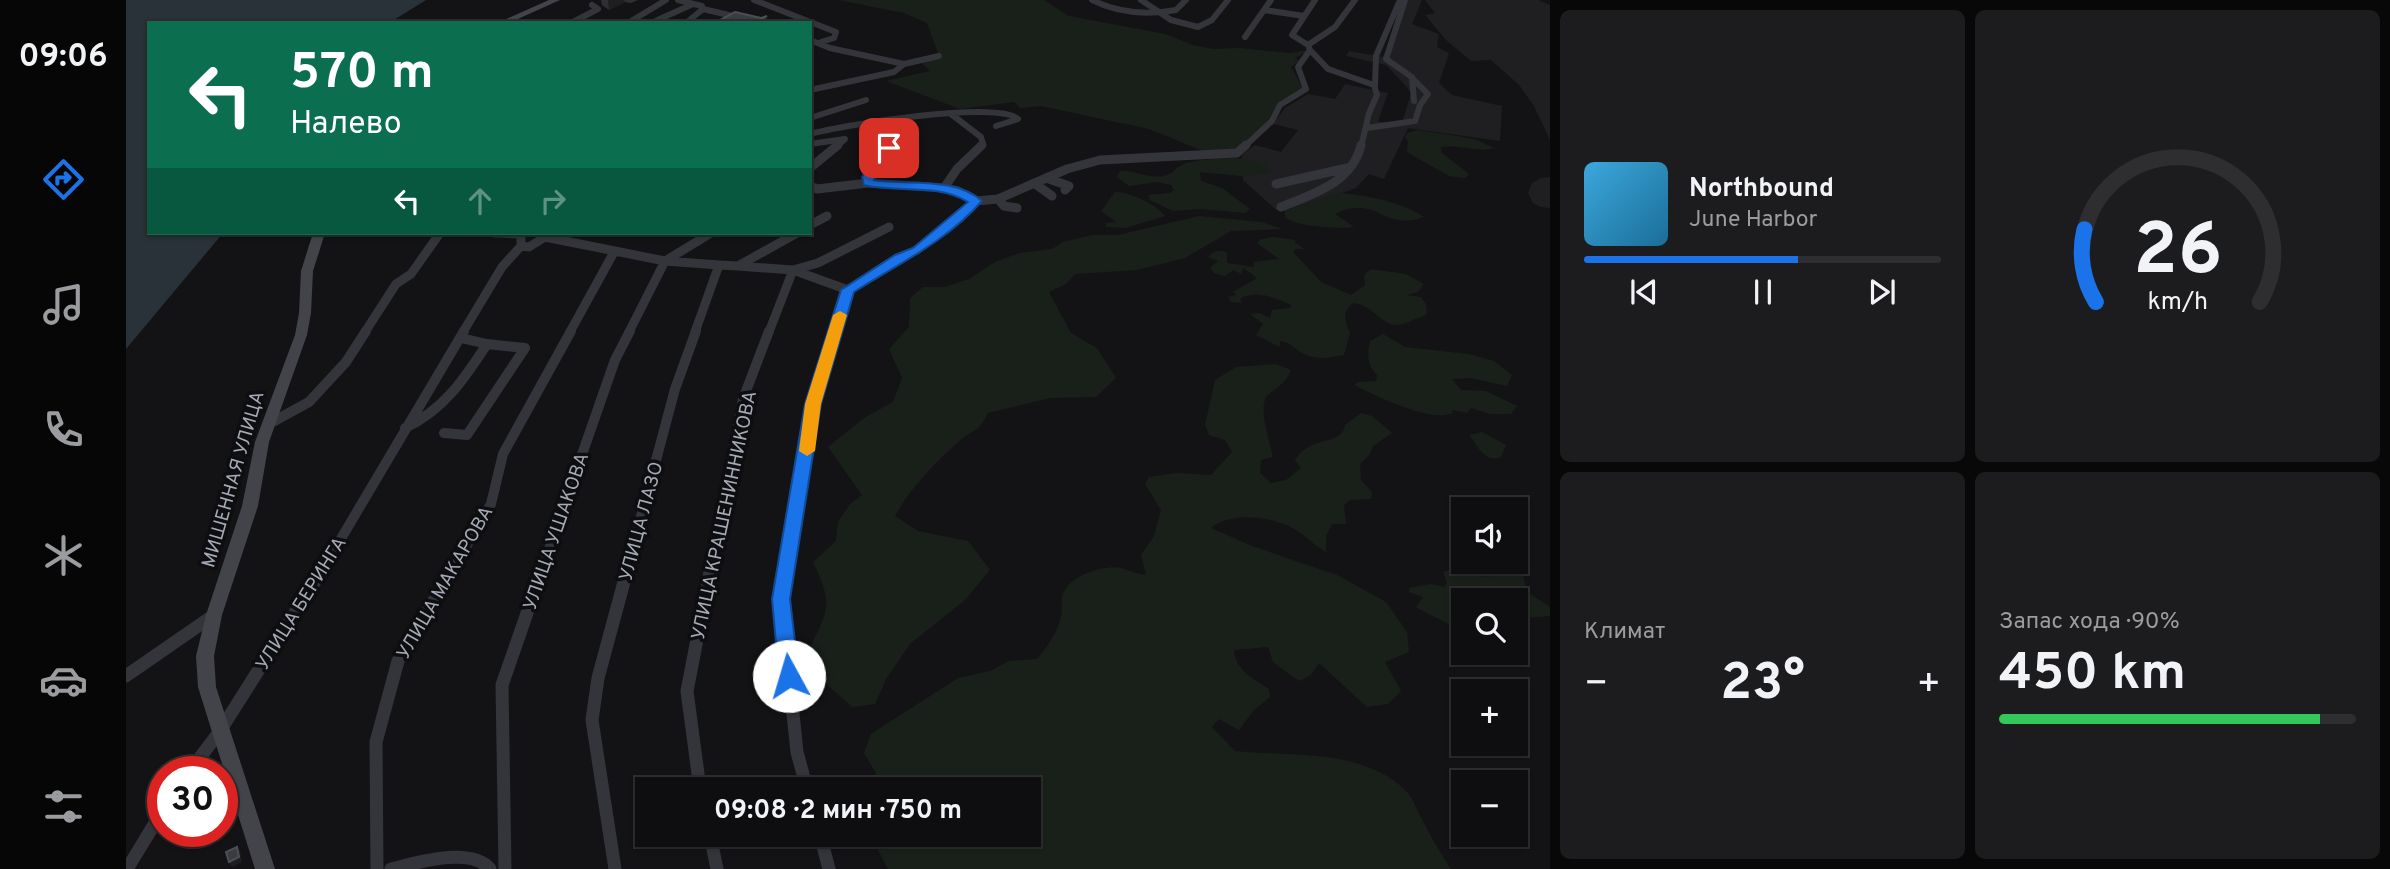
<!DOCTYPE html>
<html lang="ru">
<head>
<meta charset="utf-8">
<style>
	:root { --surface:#0e0e10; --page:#1c1c1e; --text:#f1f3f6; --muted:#9b9c9f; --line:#2e2e30; --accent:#1a73e8 }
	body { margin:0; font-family:Overpass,sans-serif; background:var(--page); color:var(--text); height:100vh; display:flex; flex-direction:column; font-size:26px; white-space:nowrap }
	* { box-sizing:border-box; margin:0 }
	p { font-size:23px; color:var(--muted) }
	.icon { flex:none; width:38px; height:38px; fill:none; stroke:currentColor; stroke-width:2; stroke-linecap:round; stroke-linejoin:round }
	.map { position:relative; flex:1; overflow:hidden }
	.side { display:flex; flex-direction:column; gap:10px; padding:10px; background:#080809; width:840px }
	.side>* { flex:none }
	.hud { position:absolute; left:21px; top:21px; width:665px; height:214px; border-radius:0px; box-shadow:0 2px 5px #0004,0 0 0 2px var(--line); background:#0b6e4f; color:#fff; overflow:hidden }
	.tools { position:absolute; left:1325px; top:497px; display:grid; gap:14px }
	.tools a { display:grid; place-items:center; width:77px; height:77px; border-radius:0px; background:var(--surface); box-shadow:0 2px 5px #0004,0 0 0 2px var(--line); font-size:35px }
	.speed { position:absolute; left:21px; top:756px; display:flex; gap:14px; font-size:35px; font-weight:700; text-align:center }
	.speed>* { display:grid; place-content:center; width:91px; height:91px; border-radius:50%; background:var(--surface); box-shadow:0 2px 5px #0004,0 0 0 2px var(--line); line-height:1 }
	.speed .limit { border:10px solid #d22; background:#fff; color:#111 }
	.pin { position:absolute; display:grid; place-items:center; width:60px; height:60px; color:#fff; margin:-30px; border-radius:14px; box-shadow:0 4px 10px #0006 }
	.me { position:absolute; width:77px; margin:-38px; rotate:354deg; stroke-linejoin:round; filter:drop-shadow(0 0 5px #0008) }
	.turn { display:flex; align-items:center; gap:24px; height:147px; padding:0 28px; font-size:32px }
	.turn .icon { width:91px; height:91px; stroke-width:2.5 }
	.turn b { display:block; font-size:49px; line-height:60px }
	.lanes { display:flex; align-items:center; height:66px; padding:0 28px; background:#0003; justify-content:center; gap:35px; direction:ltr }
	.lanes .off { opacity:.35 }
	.big { font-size:52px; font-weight:700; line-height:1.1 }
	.side .tile { flex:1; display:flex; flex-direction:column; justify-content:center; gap:10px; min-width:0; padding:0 24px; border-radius:10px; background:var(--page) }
	.side .dial { align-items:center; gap:0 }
	.dial svg { height:182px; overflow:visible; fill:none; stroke:var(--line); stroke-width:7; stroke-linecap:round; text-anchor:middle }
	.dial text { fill:var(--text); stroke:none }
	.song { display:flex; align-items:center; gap:21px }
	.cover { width:84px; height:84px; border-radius:10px; background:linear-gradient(135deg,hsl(200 70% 55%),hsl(200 70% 35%)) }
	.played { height:7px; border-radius:4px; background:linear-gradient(90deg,var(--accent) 60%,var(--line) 60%) }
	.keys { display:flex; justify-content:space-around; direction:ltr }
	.heat { display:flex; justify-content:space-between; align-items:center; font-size:38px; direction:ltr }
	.charge { height:10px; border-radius:5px; background:linear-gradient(90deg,#34c759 90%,var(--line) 0) }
	.side .tiles { flex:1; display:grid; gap:10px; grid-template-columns:repeat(2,1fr) }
	.trip { position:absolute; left:509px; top:777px; width:406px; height:70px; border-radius:0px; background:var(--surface); box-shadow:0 2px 5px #0004,0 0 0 2px var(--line); font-weight:700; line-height:70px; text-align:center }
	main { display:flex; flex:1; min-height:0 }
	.dock { display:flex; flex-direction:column; width:126px; justify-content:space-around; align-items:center; background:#060606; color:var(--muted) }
	.dock .icon { width:49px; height:49px }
	.dock .selected { color:var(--accent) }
	.dock b { font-size:32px; color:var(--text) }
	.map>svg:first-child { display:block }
</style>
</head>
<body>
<main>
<nav class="dock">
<b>09:06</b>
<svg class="icon selected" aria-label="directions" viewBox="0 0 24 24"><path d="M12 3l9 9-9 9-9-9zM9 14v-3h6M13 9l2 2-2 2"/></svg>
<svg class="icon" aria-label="music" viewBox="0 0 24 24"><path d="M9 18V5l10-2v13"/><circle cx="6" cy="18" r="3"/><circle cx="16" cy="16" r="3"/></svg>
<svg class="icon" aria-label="phone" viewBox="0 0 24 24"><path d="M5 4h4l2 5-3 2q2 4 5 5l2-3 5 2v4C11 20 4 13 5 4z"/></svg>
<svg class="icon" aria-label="climate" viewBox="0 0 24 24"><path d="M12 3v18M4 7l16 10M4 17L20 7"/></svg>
<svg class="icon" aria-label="car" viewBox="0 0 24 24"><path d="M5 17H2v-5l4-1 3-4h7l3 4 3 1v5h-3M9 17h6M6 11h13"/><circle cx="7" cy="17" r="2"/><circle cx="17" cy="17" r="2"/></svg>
<svg class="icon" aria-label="filters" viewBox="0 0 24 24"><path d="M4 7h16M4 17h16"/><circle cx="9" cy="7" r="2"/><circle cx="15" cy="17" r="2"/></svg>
</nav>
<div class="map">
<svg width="1424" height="869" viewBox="0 0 1424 869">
	<rect width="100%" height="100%" fill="#131315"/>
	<path fill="#1f1f22" d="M1280,0H1296L1286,24L1313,34L1311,47L1323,53L1313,83L1326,95L1376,106L1374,141L1282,128L1258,179L1243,174L1230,188L1216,193L1159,210H1150L1117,180L1116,155L1129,145L1155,152L1172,130L1147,124L1159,108L1182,94L1209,99L1219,84L1262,93L1252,121L1261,123L1277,120L1285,93L1279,85L1260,65L1220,56L1223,51L1257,57Z
		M1299,0H1412L1424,5V140L1408,106L1393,85L1365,60L1345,61L1320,40L1299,15L1309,13Z
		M1424,177V208L1414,207L1407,203L1402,193L1406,183L1415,178Z"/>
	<path fill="#19201a" d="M713,0H918L943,16L1039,34L1067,45L1087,49L1113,48L1164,53L1184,50L1169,58L1173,61L1165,67L1177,88L1152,104L1144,120L1109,151H1077L1023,129L915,106L894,108L888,102L834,109L760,81L804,71L793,60L813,56L801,23L778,13Z
		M1292,130L1349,139L1368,148C1350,153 1333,144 1315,147L1316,153L1343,174L1339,178L1323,176L1281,152L1282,142L1279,137L1281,133Z
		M1106,158C1120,158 1139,161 1147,173L1115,176L1074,172L1075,181L1096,188L1124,209L1119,213L1074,209L1047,211L1024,200L1022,195L1044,193L1048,190L1045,185L1031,182L1003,186L991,177L994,171C1009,170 1023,179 1038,176C1048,174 1049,168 1056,165C1066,159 1094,159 1106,158Z
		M989,192C1004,192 1030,204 1039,216L999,228L980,227V223L990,222L975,211Z
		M1216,193C1244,196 1275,202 1298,217C1256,232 1251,193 1209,214L1228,227C1212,229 1171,227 1159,217V210Z
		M1073,216L1136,222L1156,229L1105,231L1059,258L1011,270L949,274L940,284L923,292L945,333L971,348L990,378L970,397L924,398L862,413C851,435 847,428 832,442C807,465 785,487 769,516L792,531L842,541L864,570L839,600L784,644L760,679L749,704L726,707L695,679L684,647C704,609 706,602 687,562L710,541L712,522L724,504L736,495L702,447L738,418L767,402L776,378L763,349L783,327L784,298L797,287H819L843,279L869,262L893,253L926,249L937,242L966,235H992Z
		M1146,237L1170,240L1168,242L1179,249H1169L1167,252L1195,282L1225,295L1239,285L1238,275L1245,269L1280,274L1298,284L1292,292L1281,295L1295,297L1300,304L1301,313C1296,319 1293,317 1287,320C1256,336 1254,307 1228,303C1215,310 1219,322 1224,333L1218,355C1202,358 1188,361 1173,351C1165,346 1164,342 1154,341V347L1130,335L1137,324L1124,314L1134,313L1144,318L1146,310L1164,308L1165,305C1151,298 1128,289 1114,299L1116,303L1105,302L1102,297L1111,295L1107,292L1131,278L1117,268L1115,274L1108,270L1099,276L1088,273L1084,268L1092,261L1082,257C1087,251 1094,249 1101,253V263L1128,267V262L1153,259L1131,243L1135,239Z
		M1257,334L1279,347L1342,354L1368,361L1386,375L1381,386L1345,378L1326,379L1335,390L1360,391L1391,406L1385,414H1364L1345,408L1341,413L1326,410L1327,413C1303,423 1251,396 1228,385L1232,382L1250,381L1251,375C1241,365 1241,355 1244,341Z
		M1149,364L1165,370C1159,384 1154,385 1143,394C1130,404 1144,442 1147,457L1135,460L1134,473L1145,483L1160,480L1175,468L1169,460C1185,434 1216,447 1219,425L1235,413L1246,416L1266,433L1247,446L1244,454L1234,464L1235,480L1246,492L1245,499L1224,500L1218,505L1220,524H1206L1200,536V552C1189,546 1183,539 1173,532C1151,517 1107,510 1085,528L1126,546L1211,575L1260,602L1281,632L1283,652L1259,662L1275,691L1262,704L1241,707L1193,663L1185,675L1173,681L1147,662L1142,647L1108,650C1109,670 1128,679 1143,689L1144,697L1128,710L1113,730L1093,719L1086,727L1109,751C1164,757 1236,748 1279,790C1287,797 1292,813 1298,823C1306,839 1315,854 1325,869H762L744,835H903V789H743L750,773L738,753L745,734L832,678L864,671L883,661L911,659C921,648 932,631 935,616C937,609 934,601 937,594C943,576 976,565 994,568C1003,570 1010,574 1020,575L1015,555L1028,536L1035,510L1019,484L1023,477L1050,473L1085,475L1106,452L1099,440L1083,435L1079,425L1089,380L1110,367Z
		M1356,432L1380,445L1375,457C1357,463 1352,445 1343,435Z
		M1390,551L1394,555L1400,591L1424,607V616L1398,618L1397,628L1390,633V600H1337V633C1333,628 1300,613 1290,607L1297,597L1283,592V588L1304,584L1319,587L1321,582L1317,572C1342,563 1344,579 1364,576L1366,572L1362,562H1390Z"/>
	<path fill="#293239" d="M0,0H300L263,23H23V233H97L0,349Z"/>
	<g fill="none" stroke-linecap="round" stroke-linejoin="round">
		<path stroke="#34353a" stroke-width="6" d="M552,0L576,6L577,9L637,23
			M628,0L710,32L708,38L695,42
			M966,0C992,13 1022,15 1050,10L1060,0
			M1015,0L1045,20L1072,27L1086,20L1102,0
			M1138,10L1178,16
			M445,23L472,9L466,5
			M502,23L540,0
			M525,23L567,4
			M560,23L577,9
			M1119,37L1145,0
			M684,40L704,48L778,64
			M1182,45L1209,27L1229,0
			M1182,45L1166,35L1189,0
			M1184,50L1202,69L1248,85L1251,95L1243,113L1235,147
			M1286,77L1288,101
			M1249,86L1250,56L1274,0
			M684,90L768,72L778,64L813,56
			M825,114L855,137L857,144L854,147
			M684,118L740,100
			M1241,128L1289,121L1294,105L1302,94L1283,75L1260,59L1279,0
			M684,134C716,125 871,100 892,119L870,126
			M684,144L719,139L710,147
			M1118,147L1146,121L1154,105L1180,89L1172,67L1184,50L1182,45"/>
		<path stroke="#34353a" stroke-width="9" d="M684,168L712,145
			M920,178L943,186L939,190
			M742,183V177L763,148
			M908,183L926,196
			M1150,184L1221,168
			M684,186L691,189L742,183L818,188L832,191L850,201
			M818,188L831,169L856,145
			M872,199L878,206L891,208
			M1155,207C1187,194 1226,183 1235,145
			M684,225L701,216
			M368,233L394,234
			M395,246L403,247L419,237L539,261L593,265
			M612,266L667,270L722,290
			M239,332L270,284L285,274L314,233
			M337,332L376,267L395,246V233
			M444,332L488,252
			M503,332L539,261L585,233
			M569,332L593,265L612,266L671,233
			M643,332L667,270L692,263L763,227
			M709,332L722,290L774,257L791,250L850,201L872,199L941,169L974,160L1111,153L1120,145"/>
		<path stroke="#34353a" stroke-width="10" d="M141,425L183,402L220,362L240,331
			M279,428C318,410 338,379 361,344L335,338
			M318,433L341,435L399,348L361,344
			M197,569L338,331
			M327,569L365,504L377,454L445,331
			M416,569L489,360L504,331
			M501,569L549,389L570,331
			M584,569L617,399L643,331
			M660,569L687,404L710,331"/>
		<path stroke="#34353a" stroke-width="13" d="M660,567L655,599L671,752L681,789
			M0,676L88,615
			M63,772L94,731L198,567
			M574,789L561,691L585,567
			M584,835L591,869
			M694,835L703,869
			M1,869L37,810
			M251,869L250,742L272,661L328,567
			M265,869C290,863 345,846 364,869
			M379,869L376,685L417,567
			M489,869L466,720L472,678L502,567"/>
		<path fill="#42444a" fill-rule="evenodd" d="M423,0H434L383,23H371Z
			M187,233H199L187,271L185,313L181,335L143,442L132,506L96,615L88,656L90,687L149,869H129L72,687L70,656L80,615L116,506L129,442L169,335L173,313L175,271Z"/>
	</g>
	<path fill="#2f2f33" d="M475,0H512L505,3L499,2L483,10L476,5Z"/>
	<path fill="#1e1e21" d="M482,0H498L499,2L483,10Z
		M641,16L642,23H630Z
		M111,847L114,851L116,862L106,867L103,862Z"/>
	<path fill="#3b3c41" stroke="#4c4e53" stroke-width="2" d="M609,12L635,18L641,16L630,23H608L594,20Z
		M111,847L113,857L103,862L100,852Z"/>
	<path fill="#1a73e8" stroke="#114b97" stroke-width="2" d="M763,145L769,148L748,180C781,185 830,177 856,201C821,241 772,264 728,292L695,404L664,599L673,676L670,681L663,684L656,681L653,676L646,599L679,404L715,290L769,255L787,248L842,202C811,183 772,193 738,185L736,177L759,146Z"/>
	<path fill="#f59e0b" d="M714,311L721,315L695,404L689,451L681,456L673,451L679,404L707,315Z"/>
	<g text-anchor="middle" stroke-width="7" stroke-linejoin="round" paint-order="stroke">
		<g font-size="19" fill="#a4aab6" stroke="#0e0e10">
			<text transform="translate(106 479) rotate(-74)" y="7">МИШЕННАЯ УЛИЦА</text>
			<text transform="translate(597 515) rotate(-78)" y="7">УЛИЦА КРАШЕНИННИКОВА</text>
			<text transform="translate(514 521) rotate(-75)" y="7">УЛИЦА ЛАЗО</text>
			<text transform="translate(429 531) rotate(-71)" y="7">УЛИЦА УШАКОВА</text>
			<text transform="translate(318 582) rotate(-60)" y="7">УЛИЦА МАКАРОВА</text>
			<text transform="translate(174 603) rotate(-58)" y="7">УЛИЦА БЕРИНГА</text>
		</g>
	</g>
</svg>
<div class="tools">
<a><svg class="icon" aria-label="sound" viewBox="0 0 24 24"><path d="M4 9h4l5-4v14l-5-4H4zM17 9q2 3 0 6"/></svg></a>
<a><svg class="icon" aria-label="search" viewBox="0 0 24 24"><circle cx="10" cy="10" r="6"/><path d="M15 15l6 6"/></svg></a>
<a>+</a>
<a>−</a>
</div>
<div class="speed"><div class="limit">30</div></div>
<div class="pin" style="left:763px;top:148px;background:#d93025"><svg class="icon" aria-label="arrive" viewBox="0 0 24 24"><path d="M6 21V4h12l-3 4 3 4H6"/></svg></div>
<svg class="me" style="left:663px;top:676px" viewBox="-20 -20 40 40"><circle r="19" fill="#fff"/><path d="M0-13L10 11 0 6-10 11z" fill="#1a73e8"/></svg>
<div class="trip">09:08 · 2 мин · 750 m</div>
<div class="hud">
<div class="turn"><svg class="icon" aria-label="left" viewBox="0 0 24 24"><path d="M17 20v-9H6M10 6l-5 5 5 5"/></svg><div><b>570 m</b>Налево</div></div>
<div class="lanes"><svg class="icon" aria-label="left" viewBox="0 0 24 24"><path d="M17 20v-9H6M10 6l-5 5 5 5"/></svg><svg class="icon off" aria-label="ahead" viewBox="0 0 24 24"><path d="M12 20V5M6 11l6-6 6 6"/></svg><svg class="icon off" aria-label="right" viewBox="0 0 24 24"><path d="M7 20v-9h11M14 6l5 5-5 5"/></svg></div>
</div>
</div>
<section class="side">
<div class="tiles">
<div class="tile">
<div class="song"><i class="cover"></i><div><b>Northbound</b><p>June Harbor</p></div></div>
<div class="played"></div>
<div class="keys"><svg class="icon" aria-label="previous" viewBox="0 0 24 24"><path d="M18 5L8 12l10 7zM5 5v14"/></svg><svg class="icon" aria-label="pause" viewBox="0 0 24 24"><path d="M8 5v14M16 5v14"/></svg><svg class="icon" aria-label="next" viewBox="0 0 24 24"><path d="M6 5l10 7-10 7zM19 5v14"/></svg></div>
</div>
<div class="tile dial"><svg viewBox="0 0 100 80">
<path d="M14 69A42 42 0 1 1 86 69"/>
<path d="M14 69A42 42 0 0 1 9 37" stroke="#1a73e8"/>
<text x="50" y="56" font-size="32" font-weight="700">26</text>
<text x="50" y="72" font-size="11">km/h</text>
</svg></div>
<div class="tile"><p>Климат</p>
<div class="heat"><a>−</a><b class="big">23°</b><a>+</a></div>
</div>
<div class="tile"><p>Запас хода · 90%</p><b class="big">450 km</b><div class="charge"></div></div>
</div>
</section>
</main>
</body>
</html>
